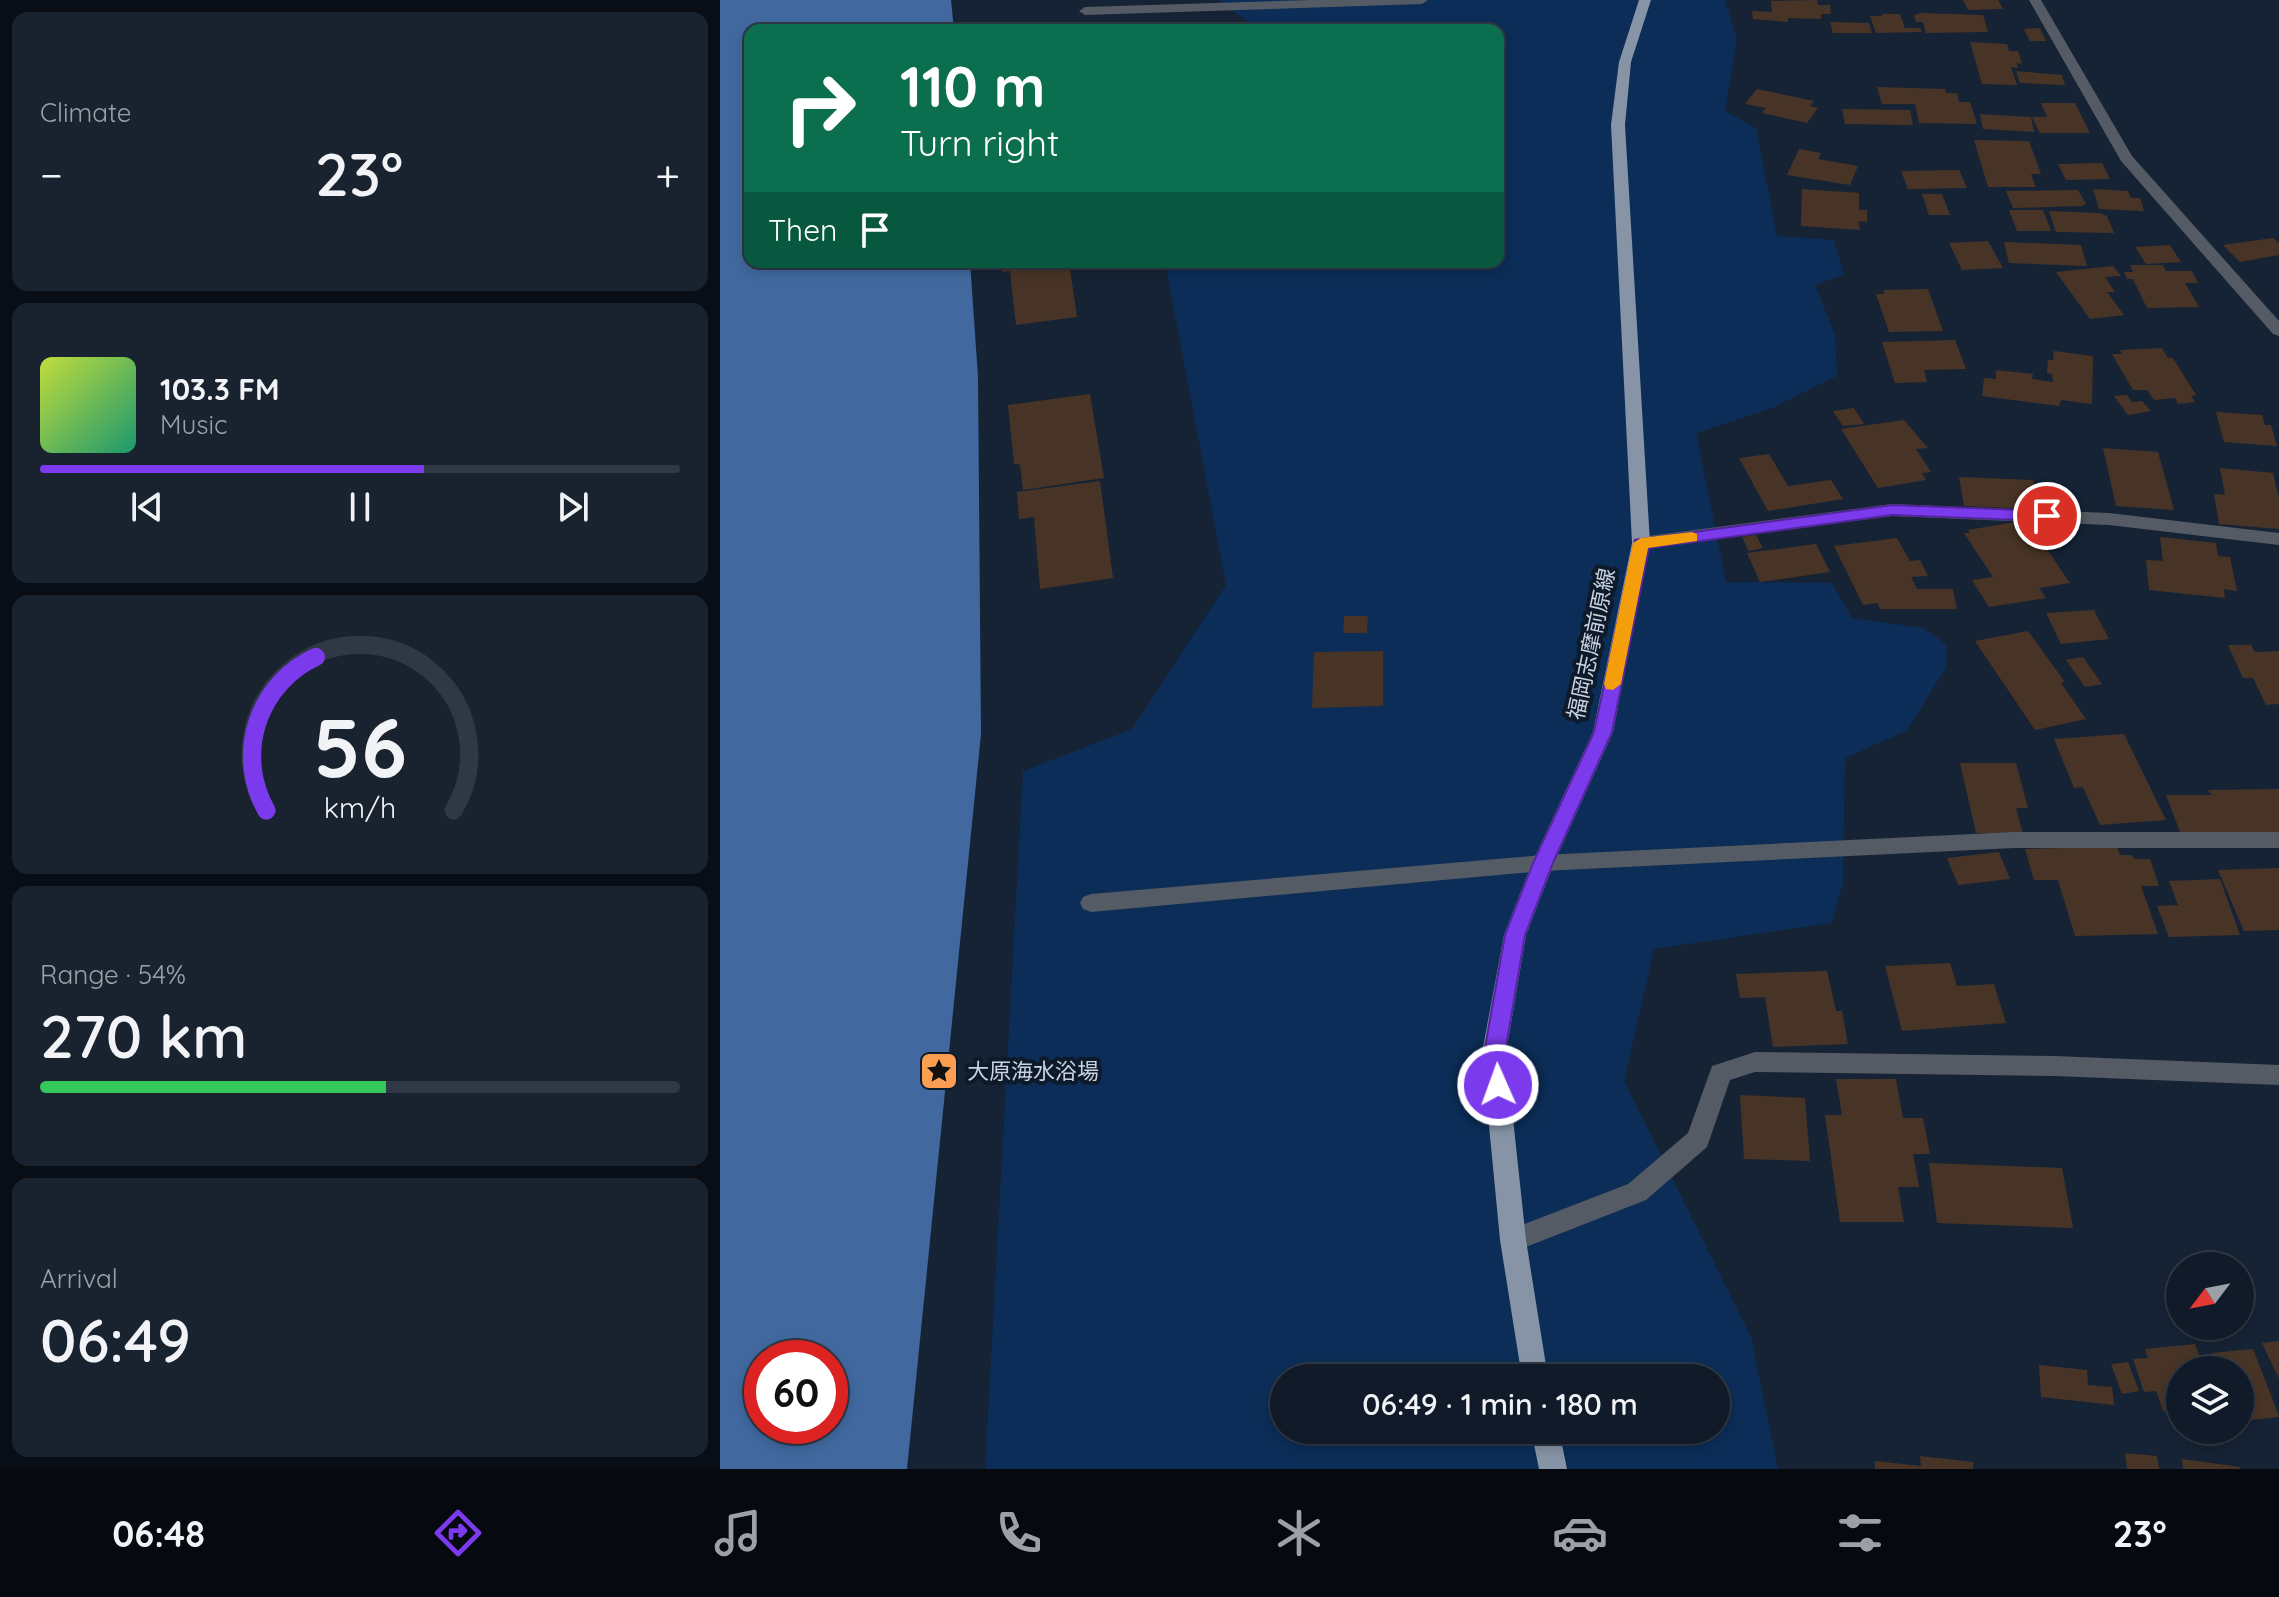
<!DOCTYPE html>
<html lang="en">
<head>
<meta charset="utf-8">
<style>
	:root { --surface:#101a28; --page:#192330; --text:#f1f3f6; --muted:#9ca1a8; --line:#303845; --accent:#7c3aed }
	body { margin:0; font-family:Quicksand,"Noto Sans JP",sans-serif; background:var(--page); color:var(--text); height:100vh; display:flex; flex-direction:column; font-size:30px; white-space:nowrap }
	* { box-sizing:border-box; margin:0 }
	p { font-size:26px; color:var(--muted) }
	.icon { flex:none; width:44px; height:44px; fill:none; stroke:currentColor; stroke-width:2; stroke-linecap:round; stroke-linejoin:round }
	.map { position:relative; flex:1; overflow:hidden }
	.panel { display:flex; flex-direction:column; gap:12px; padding:12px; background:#090e16; width:720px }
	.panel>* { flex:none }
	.guide { position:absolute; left:24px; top:24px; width:760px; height:244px; border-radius:16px; box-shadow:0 4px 12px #0003,0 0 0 2px var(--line); background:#0b6e4f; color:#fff; overflow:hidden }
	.needle { width:52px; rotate:238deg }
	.fabs { position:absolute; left:1446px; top:1252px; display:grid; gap:16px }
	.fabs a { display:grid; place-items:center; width:88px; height:88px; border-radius:50%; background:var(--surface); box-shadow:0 4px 12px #0003,0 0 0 2px var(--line); font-size:40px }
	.speed { position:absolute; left:24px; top:1340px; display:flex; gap:16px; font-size:40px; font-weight:700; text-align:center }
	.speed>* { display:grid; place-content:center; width:104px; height:104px; border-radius:50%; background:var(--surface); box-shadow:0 4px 12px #0003,0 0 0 2px var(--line); line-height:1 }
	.speed .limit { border:12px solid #d22; background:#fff; color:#111 }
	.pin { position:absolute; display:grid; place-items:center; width:68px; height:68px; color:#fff; margin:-34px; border:4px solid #fff; border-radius:50%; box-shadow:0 2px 8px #0007 }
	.me { position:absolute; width:88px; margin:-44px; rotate:358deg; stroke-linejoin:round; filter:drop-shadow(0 0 6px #0008) }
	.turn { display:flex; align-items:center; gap:28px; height:168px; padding:0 24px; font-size:36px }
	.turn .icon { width:104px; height:104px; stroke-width:2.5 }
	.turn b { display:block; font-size:56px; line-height:68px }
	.then { display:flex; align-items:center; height:76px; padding:0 24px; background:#0003; gap:16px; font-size:30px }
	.big { font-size:60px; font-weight:600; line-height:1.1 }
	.panel .widget { flex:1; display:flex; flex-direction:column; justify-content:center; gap:12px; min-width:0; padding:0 28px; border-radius:16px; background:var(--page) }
	.panel .dial { align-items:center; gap:0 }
	.dial svg { height:208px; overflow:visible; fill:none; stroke:var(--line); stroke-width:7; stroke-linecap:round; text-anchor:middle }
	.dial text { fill:var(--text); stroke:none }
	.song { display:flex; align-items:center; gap:24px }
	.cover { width:96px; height:96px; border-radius:12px; background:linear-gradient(135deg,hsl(70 70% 55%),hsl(160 70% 35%)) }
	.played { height:8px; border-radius:4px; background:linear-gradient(90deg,var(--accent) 60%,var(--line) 60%) }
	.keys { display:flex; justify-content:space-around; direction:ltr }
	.heat { display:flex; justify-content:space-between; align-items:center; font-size:44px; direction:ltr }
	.charge { height:12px; border-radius:6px; background:linear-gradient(90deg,#34c759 54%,var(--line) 0) }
	.trip { position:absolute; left:550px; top:1364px; width:460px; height:80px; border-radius:40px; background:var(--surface); box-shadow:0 4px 12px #0003,0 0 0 2px var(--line); font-weight:600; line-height:80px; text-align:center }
	.dock { display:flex; height:128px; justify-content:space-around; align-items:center; background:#060a10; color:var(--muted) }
	.dock .icon { width:56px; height:56px }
	.dock .on { color:var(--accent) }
	.dock b { font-size:36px; color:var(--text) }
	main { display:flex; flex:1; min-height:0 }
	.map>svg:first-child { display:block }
</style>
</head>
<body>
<main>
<section class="panel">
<div class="widget"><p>Climate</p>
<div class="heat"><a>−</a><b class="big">23°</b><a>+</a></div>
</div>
<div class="widget">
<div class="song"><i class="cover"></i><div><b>103.3 FM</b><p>Music</p></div></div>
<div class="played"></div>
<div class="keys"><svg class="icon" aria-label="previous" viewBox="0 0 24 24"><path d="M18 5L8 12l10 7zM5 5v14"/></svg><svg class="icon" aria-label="pause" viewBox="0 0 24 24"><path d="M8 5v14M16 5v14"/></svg><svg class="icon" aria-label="next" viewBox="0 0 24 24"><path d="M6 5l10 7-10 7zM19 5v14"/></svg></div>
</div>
<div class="widget dial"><svg viewBox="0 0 100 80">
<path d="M14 69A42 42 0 1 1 86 69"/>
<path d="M14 69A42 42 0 0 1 33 10" stroke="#7c3aed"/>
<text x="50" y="56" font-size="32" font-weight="700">56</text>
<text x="50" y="72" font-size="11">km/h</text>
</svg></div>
<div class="widget"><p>Range · 54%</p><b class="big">270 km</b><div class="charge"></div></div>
<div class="widget"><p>Arrival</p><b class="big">06:49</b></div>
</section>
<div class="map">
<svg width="1559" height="1469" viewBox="0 0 1559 1469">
	<rect width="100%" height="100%" fill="#162335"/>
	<path fill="#0b2d57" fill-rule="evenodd" d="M498,0H1005L1017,39L1005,111L1036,128L1057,236L1114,240L1124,275L1095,285L1115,335L1117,376L1052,408L976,433L1006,582L1112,583L1132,618L1203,628L1226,644V668L1186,731L1125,758L1123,884L1111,923L934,949L904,1081L1031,1337L1058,1469H265L303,771L412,729L506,585L445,262H778V30H558L532,24ZM564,1378H996V1430H564Z"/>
	<path fill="#41699f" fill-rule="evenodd" d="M0,0H231L234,30H30V262H250L258,377L261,734L187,1469H0ZM42,1358H110V1426H42Z"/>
	<path fill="#483426" d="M1097,0L1098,5H1110L1111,14H1101V19L1068,18V22L1033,19L1032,11L1052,12L1051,1Z
		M1243,0H1278L1283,9L1248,10Z
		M1201,13L1263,15L1268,32L1206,33L1203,22H1196L1194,15Z
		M1162,14H1180L1185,28H1200L1202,32L1156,33L1150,16H1162Z
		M1110,22L1149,23L1152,33H1113Z
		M301,23L302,26L311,25L312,30H260V27Z
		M1320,28L1326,41H1310L1304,29Z
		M1250,42L1287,44L1289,51H1298L1302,64L1297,63L1298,68L1291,67L1297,85L1262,84Z
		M1296,71L1342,75L1345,85L1300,83Z
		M1157,87L1225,89L1226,93H1237L1239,102H1250L1257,124L1199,123L1195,104H1162Z
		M1037,89L1094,101L1090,106L1098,108L1087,123L1042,113L1046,108L1025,104Z
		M1321,103H1355L1370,133H1320L1312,117H1327Z
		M1122,109L1190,110L1193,125L1125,124Z
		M1260,114L1311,117L1314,132L1263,129Z
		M1254,140L1309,141L1321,174H1311L1316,187H1268Z
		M1079,149L1101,153L1098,159L1138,166L1130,185L1067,175Z
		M1382,163L1390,179L1346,180L1338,164Z
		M1239,170L1247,188L1188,189L1181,171Z
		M1082,189L1139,193V210H1147V222L1139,221L1140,230L1081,226Z
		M1373,189L1408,191L1411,198H1420L1424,211L1379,209Z
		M1358,190L1366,204L1361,206L1293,208L1286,191Z
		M1202,194H1222L1230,215H1209Z
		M1289,210H1323L1331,231H1297Z
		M1329,211L1379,213L1387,216L1394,233L1336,232Z
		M1553,238L1559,243V255L1520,262L1503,245Z
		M1268,241L1283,268L1242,270L1229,243Z
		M1284,242L1361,245L1367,266L1289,263Z
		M1450,245L1461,262L1426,264L1415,247Z
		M281,262H349L357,317L296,325L290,271L282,272Z
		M1410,265H1443L1446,271H1472L1478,283H1465L1479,307L1427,308L1413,279H1407L1404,272H1413Z
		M1393,266L1401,276L1385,277L1395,292H1387L1404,315L1370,319L1336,272Z
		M1208,289L1223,331L1169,332L1156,294H1165L1163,290Z
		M1235,340L1246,369L1204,370L1207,382L1175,383L1162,342Z
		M1442,348L1448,358H1453L1476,395L1471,396L1475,402L1458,404L1455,398L1434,400L1427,390H1413L1392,354H1402L1400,350Z
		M1334,351L1373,356L1372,404L1341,400L1339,406L1262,396L1264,378L1276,379V370L1313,374L1312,379L1333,382L1332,374L1327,373L1328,360H1333Z
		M370,394L384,478L303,490L300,464H294L288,405Z
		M1407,395L1412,402L1422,401L1431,411L1408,415L1394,396Z
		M1134,408L1144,424L1123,426L1113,411Z
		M1496,412L1542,415L1545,425H1551L1557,446L1504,442Z
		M1184,420L1208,448L1196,449L1211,472L1202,473L1206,480L1158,488L1121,429Z
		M1383,448L1438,452L1454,510L1396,506Z
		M1049,454L1068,486L1111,480L1123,499L1048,511L1019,458Z
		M1500,468L1553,473L1559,498V529L1499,524L1494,494L1505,495Z
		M1239,477L1313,480L1320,509L1244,506Z
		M380,481L393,578L320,589L314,517L299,519L297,492Z
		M1307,520L1350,583L1319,588L1326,598L1269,607L1252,580L1273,577L1244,533H1250L1248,530Z
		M1036,535L1043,548L1029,551L1022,537Z
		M1440,537L1496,543L1498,556L1510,557L1517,591L1504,589L1505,598L1429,590L1426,560L1443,561Z
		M1177,538L1190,561L1200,560L1208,576L1191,577L1197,589H1233L1237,609H1160L1157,603L1143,605L1114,546Z
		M1096,544L1110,572L1040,582L1027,553Z
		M1374,610L1389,639L1341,644L1326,613Z
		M624,616H648L647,633H623Z
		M1308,631L1345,682L1341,683L1366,719L1315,730L1255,641Z
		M1508,645H1531L1535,652L1559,651V704L1546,705L1533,678H1523Z
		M663,651V706L592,708L594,652Z
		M1363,657L1382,684L1365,687L1346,660Z
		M1404,734L1446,820L1380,825L1363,787L1354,788L1334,739Z
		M1240,763H1296L1308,808H1296L1303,834L1256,833Z
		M1559,789V836L1462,837L1446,795H1491L1488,790Z
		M1397,847L1400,855H1412L1414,859H1430L1439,886H1421L1438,934L1355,936L1338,880H1314L1305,849Z
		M1279,852L1290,879L1238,885L1227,858Z
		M1559,868V930L1524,931L1498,870Z
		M1500,879L1520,935L1449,937L1437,906L1458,905L1449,881Z
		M1230,963L1237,986L1274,984L1286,1023L1182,1031L1165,966Z
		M1107,971L1116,1011H1122L1128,1044L1053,1047L1045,997L1020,998L1016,974Z
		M1116,1079H1176L1183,1118H1203L1210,1154H1193L1199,1187H1178L1184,1222H1120L1105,1115H1122Z
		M1020,1095L1085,1098L1090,1161L1024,1159Z
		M1209,1163L1342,1168L1353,1228L1217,1223Z
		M1559,1341V1379L1542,1343Z
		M1475,1344L1485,1370H1460V1419H1455L1452,1410L1443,1411L1436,1391L1424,1392L1413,1359L1428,1358L1425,1349Z
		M1533,1349L1559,1416V1417L1520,1421V1370H1499L1492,1353Z
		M1408,1362L1419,1391L1402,1394L1391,1364Z
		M1319,1365L1367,1370L1368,1385L1392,1387L1394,1405L1321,1397Z
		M1405,1453L1437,1456L1439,1469H1407Z
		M1200,1456L1253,1462V1469H1155V1461L1201,1466Z
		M1462,1459L1520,1467V1469H1463Z"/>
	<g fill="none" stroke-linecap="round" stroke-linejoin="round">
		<path fill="#555b64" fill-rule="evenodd" d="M591,0H708L702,4L365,15L359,11L365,7Z
			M1309,0H1321L1412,156L1559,321V336L1553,334L1401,161Z
			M1172,504L1389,513L1559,533V545L1389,525L1172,516L921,549L912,543L921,537Z
			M1294,832H1559V848H1294L823,871L371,912L363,909L360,903L363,897L371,894L823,855Z
			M1035,1052L1334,1056L1559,1065V1085L1334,1076L1035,1072L1010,1080L987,1147L926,1200L793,1252L784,1248L780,1240L784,1232L908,1184L968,1133L992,1066Z"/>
		<path fill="#8694a6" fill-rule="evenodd" d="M919,0H931L911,62L905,125L930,543L893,732L834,863L806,935L786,1053L806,1240L828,1378H802L780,1240L762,1053L784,935L812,863L873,732L912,543L891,125L899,62Z
			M811,1430H839L847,1469H819Z"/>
	</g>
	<path fill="#7c3aed" stroke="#51269a" stroke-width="2" d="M1172,505L1327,511L1335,516L1327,521L1172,515L929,548L892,732L833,863L805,935L785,1053L788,1085L785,1091L778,1094L770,1091L764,1053L785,935L813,863L874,732L915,540Z"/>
	<path fill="#f59e0b" d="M972,532L977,534V541L928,548L901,684L893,690L886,689L884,684L913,543L921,538Z"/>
	<defs>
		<symbol id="sight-square" viewBox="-11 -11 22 22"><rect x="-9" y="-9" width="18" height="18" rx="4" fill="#fc9e52" stroke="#0d1a2a"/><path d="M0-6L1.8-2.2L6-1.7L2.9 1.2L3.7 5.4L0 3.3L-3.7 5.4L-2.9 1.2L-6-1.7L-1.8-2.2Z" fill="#111"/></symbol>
	</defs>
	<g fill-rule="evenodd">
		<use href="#sight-square" x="197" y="1049" width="44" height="44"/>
	</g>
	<g text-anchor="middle" stroke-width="8" stroke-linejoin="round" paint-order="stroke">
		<g font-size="22" fill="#c9d2de" stroke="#0d1a2a">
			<text transform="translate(871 644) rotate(-78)" y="8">福岡志摩前原線</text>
		</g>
		<g font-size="22" fill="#c9d2de" stroke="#0d1a2a" text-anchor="start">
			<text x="247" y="1079">大原海水浴場</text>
		</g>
	</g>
</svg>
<div class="fabs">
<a><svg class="needle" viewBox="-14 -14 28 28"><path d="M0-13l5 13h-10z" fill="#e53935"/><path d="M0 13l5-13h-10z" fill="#9ca1a8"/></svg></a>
<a><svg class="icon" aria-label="layers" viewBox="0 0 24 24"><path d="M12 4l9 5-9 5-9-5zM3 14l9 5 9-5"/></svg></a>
</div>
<div class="speed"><div class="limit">60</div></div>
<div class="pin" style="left:1327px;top:516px;background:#d93025"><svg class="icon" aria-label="arrive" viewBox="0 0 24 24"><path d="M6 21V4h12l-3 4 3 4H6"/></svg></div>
<svg class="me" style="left:778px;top:1085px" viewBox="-20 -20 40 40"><circle r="17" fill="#7c3aed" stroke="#fff" stroke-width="3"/><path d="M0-11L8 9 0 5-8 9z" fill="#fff"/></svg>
<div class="trip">06:49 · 1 min · 180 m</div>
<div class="guide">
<div class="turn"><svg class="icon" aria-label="right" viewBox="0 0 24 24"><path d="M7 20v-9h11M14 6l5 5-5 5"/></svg><div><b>110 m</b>Turn right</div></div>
<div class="then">Then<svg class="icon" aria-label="arrive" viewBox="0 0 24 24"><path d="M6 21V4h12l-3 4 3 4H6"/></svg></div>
</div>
</div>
</main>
<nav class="dock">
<b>06:48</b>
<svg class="icon on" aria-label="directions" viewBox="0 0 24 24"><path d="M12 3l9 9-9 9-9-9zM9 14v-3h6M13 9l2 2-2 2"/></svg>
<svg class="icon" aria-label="music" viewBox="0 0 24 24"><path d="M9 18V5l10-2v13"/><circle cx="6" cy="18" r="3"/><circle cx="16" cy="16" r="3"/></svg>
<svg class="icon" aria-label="phone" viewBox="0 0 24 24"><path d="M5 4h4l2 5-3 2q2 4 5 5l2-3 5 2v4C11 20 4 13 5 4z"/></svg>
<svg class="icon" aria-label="climate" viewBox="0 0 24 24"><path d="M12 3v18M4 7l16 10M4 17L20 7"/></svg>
<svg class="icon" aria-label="car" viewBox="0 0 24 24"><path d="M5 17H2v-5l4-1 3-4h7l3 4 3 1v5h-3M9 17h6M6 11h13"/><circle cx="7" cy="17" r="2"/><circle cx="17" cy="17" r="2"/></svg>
<svg class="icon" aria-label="filters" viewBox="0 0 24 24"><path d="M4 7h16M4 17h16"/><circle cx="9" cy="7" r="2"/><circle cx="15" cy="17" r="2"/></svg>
<b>23°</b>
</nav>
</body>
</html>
